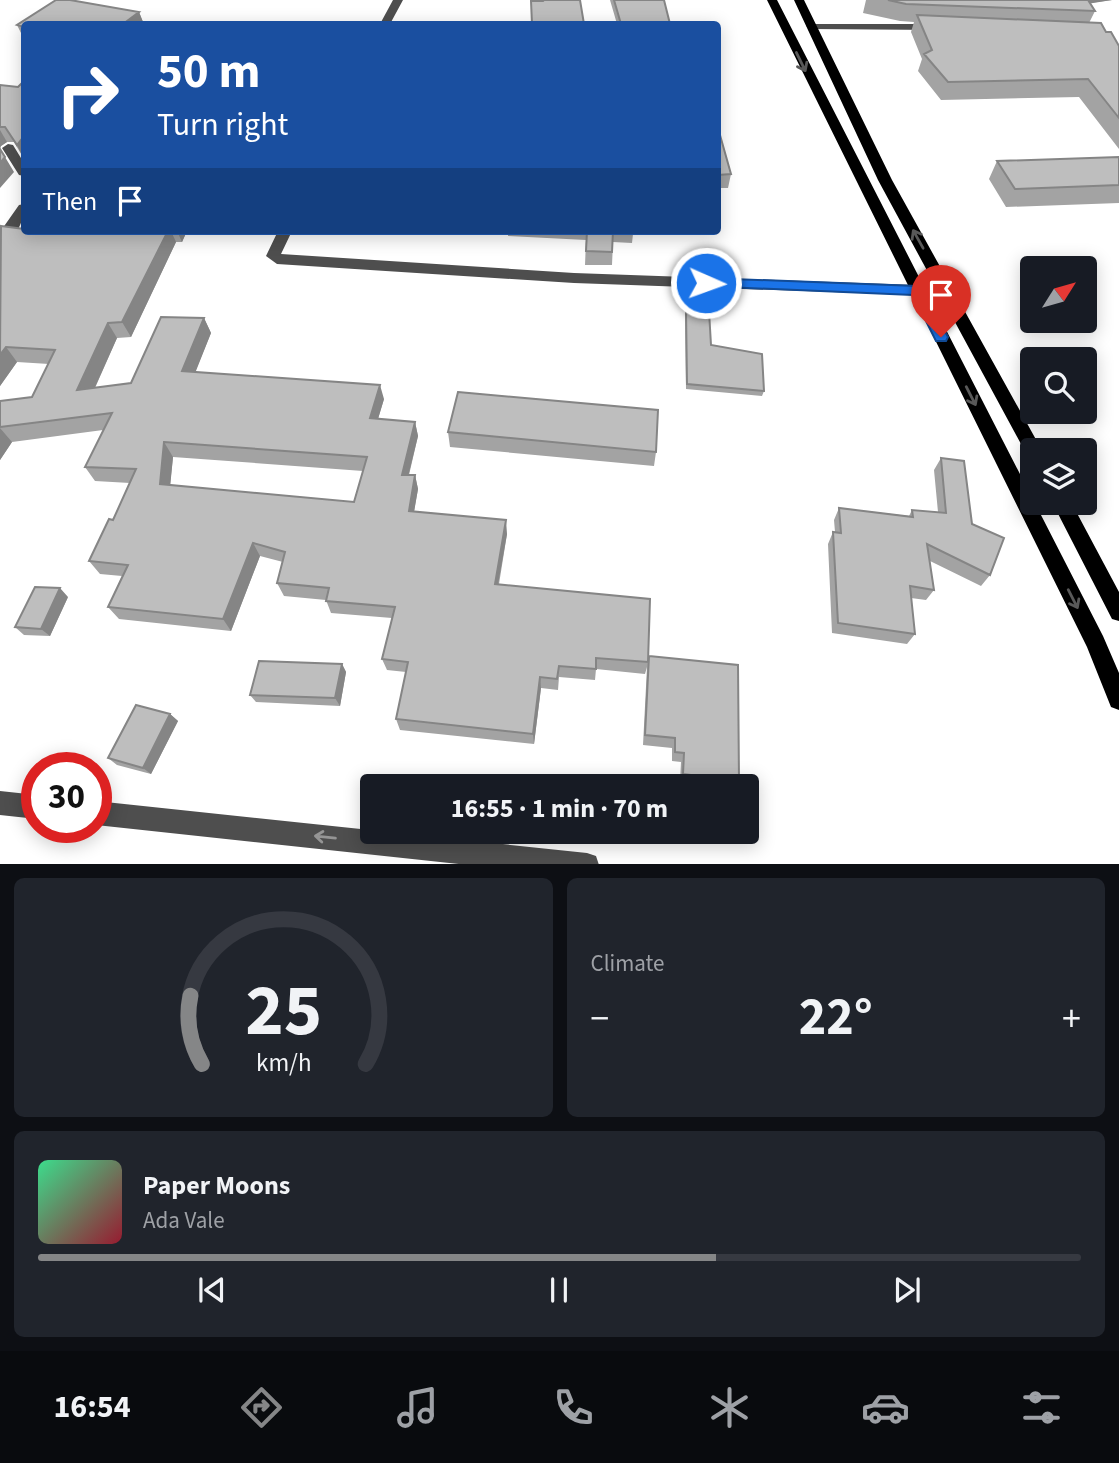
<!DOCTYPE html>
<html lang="en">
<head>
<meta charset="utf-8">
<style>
	:root { --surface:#171b24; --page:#20242c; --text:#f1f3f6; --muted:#9ea1a6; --line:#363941; --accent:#858687 }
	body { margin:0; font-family:"Source Sans 3",sans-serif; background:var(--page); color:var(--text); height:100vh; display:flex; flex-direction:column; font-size:26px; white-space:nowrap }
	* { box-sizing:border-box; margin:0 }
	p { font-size:23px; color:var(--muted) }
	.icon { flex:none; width:38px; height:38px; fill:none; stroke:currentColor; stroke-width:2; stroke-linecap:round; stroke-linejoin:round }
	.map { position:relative; height:864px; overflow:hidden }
	.panel { display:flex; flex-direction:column; gap:14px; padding:14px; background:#0d0f14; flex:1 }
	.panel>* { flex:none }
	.hud { position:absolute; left:21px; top:21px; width:700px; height:214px; border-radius:7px; box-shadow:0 4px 18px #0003; background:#1a4fa0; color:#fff; overflow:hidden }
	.needle { width:46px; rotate:53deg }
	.buttons { position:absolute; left:1020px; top:256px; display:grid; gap:14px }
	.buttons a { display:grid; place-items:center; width:77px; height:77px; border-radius:7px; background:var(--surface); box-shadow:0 4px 18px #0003; font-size:35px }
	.speed { position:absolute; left:21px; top:752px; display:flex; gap:14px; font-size:35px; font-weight:700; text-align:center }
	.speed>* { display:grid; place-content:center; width:91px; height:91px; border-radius:50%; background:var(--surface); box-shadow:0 4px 18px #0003; line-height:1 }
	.speed .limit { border:10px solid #d22; background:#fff; color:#111 }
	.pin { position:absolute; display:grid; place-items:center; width:60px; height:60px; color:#fff; margin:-72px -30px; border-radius:50% 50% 50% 0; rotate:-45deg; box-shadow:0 0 7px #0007 }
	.pin .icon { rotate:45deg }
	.me { position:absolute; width:77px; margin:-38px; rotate:92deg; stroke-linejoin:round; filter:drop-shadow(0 0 5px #0008) }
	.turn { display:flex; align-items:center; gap:24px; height:147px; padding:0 21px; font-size:32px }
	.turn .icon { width:91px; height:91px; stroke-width:2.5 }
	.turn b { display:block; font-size:49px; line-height:60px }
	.then { display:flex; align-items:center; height:66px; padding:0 21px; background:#0003; gap:14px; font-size:26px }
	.big { font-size:52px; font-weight:700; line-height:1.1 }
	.panel .widget { flex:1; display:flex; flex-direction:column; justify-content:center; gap:10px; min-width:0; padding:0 24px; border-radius:10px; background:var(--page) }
	.panel .dial { align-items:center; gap:0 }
	.dial svg { height:182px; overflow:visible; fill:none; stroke:var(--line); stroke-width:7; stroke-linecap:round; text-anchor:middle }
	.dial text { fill:var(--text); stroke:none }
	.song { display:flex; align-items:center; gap:21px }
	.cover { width:84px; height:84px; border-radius:10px; background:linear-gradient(135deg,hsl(150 70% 55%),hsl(350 70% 35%)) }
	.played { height:7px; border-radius:4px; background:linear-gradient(90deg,var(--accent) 65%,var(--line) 65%) }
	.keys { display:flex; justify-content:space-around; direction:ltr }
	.heat { display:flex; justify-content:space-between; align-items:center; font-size:38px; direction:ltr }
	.panel .tiles { flex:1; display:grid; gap:14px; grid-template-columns:1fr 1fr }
	.widget:last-child { grid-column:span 2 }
	.trip { position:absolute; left:360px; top:774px; width:399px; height:70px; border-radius:7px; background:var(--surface); box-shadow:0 4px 18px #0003; font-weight:700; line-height:70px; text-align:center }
	.tab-bar { display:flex; height:112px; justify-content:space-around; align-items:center; background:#090b0e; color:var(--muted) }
	.tab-bar .icon { width:49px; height:49px }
	.tab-bar .on { color:var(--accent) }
	.tab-bar b { font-size:32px; color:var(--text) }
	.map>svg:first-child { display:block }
</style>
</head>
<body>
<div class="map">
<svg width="1119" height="865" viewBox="0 0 1119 865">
	<rect width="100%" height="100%" fill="#fff"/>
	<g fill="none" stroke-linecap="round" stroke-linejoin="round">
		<path fill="#4e4e4e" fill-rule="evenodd" d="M393,0H403L390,24H380Z
			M808,24H937L943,27L937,30L812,29L806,26Z
			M8,144L13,145L24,163V176L19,175L2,148Z
			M24,204C25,220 17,238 0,245V232L19,205Z
			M278,231H292L281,254L574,273L917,285L925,290L917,295L574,283L277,264L266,256Z
			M0,791L37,795V819L0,815Z
			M96,801L587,853L596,856L599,865H468L96,825Z"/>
		<path fill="#000" fill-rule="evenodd" d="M767,0H777L1103,636L1119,673V710L1111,707L1087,647Z
			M794,0H804L892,180L1039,445L1042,450H1032V457L1027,455L878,180Z
			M1052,502H1071L1119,592V621L1112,619Z"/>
	</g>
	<path fill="#a3a3a3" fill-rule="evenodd" d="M56,0H70L139,12L143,22L140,24H24V36L22,35L17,25Z
		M610,0H664L670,24H617Z
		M866,0H1112L1090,3L1095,11L1089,23L1106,32L1119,46V149L1079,97L941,100L918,71L922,59L911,32L914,22L900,21L863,13Z
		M24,81V159L14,142H7L1,146L0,148V85L18,87Z
		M718,128L731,174L728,188H718Z
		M1119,157V203L1006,207L989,179L997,161Z
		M0,227L70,233L71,231H187L182,242H176L131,337L117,338L95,388L131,383L204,318L211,333L195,372L384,399L378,419L415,422L418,436L409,475H415L418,489L414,511L507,534L499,584L648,662L739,781L737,786H701L680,783L681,762L672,761V748L643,745L647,667L645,674L596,669L595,680L559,677L558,690L541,688L534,744L400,730L396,719L406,672L387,670L382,659L392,618L331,613L326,600L284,596L277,583L283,562L260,556L231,631L119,619L108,607L122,576L100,574L89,561L113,520L130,483L95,481L85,467L103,430L12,442L0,460V401L32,397L49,364L17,362L0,386ZM173,457L363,471L354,502L170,485Z
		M508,231H645L644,235L633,234L632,243L613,242L612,265H585L586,240L508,236Z
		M686,310L711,345L764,391L762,396L686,389L685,316Z
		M448,432L656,452L654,466L450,447Z
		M941,458L972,524L990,575L981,586L930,561L934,590L926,600L911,598L915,634L907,644L832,633L828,544L833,532H835L834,520L839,508L909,516L912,510L938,512L934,470Z
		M68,597L50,636L24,635L15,627Z
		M342,664L346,672L340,706L256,702L250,695Z
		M170,714L178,721L151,774L117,765L108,758Z"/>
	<path fill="#858585" d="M1077,0H1112L1074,6Z
		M139,12L143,22L140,24H123Z
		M0,130L7,142L1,146L0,148Z
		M24,136V159L17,145Z
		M5,157L14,172L0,188V163Z
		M168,231H171L176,242L131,337L122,322Z
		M177,231H187L182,242Z
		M204,318L211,333L190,386L182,371Z
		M108,323L117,338L87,405L77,390Z
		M6,347L17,362L0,386V355Z
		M380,385L384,399L374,432L370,418Z
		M415,422L418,436L405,489L402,475Z
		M0,428L12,442L0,460Z
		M164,442L173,457L169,498L160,484Z
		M415,475L418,489L412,524L409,511Z
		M506,520L507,534L496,596L495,584Z
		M253,543L260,556L231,631L223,619Z
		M60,588L68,597L50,636L41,629Z
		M342,664L346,672L340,706L335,698Z
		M540,677L541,688L534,744L533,734Z
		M170,714L178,721L151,774L143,768Z"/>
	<path fill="#bebebe" stroke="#858585" stroke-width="2" fill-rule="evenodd" d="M56,0H70L139,12L123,24H24V27L17,25Z
		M544,0H580L584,24H532L531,1H543Z
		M614,0H664L670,24H621Z
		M888,0H1088L1095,11L906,4Z
		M917,15L1101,23L1106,32H1111L1119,46V118L1088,79L948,82L924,54L932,50Z
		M24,81V136L17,145L5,127H0V85L18,87Z
		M718,128L731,174L718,175Z
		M0,149L5,157L0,163Z
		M1119,157V185L1015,189L997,161Z
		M1,226L24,229V231H48L70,233L71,231H168L122,322L108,323L77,390L131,383L161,317L204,318L182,371L380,385L370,418L415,422L402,475H415L409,511L506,520L495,584L650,599L648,662L596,658V669L559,666L557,679L540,677L533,734L396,719L408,662L382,659L395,607L326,601L329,588L277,583L285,552L253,543L223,619L108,607L128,565L89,561L109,519L113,520L136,469L85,467L112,413L0,427V401L32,397L55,350L6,347L0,355ZM164,442L367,457L354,502L160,484Z
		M587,231H613L612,252L586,251Z
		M686,310L709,311L711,345L762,354L764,391L687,384Z
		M458,392L658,410L656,452L448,432Z
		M941,458L964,461L972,524L1004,538L990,575L927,544L934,590L910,586L915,634L838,623L833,532L841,533L839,508L913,517L912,510L946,513Z
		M35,587L60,588L41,629L15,627Z
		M649,656L738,665L739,781L683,774L684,753L675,752V738L645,735Z
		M259,661L342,664L335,698L250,695Z
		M136,705L170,714L143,768L108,758Z"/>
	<defs><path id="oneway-shaft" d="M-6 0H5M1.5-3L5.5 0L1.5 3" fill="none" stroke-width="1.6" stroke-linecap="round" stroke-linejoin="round" transform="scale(1.75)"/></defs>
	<g stroke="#595959">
		<use href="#oneway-shaft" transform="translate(801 62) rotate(64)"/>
		<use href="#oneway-shaft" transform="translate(918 239) rotate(-119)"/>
		<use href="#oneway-shaft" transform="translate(971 396) rotate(63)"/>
		<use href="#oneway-shaft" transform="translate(1073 599) rotate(63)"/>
	</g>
	<use stroke="#959595" href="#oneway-shaft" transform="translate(325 837) rotate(-174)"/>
	<path fill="#1a73e8" stroke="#114b97" stroke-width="2" d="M706,278L917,286L924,290L948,337L946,341H936L913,295L701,286V279Z"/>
</svg>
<div class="buttons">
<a><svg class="needle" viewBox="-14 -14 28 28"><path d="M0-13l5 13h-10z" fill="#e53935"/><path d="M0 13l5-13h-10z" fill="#9ea1a6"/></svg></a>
<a><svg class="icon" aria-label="search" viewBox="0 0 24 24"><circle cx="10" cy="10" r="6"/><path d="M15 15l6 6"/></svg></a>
<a><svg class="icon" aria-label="layers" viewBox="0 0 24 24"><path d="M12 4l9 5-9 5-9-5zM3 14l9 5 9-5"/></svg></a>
</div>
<div class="speed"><div class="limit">30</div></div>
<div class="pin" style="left:941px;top:337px;background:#d93025"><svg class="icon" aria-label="arrive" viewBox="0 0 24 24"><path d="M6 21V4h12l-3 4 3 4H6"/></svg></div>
<svg class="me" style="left:706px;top:283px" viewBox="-20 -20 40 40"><circle r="17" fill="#1a73e8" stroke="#fff" stroke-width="3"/><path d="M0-11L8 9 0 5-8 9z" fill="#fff"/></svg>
<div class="trip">16:55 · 1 min · 70 m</div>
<div class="hud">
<div class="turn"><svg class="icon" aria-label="right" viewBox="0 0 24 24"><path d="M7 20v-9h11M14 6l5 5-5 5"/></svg><div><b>50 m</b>Turn right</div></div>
<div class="then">Then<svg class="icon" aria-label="arrive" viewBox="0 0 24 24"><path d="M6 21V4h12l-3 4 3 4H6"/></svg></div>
</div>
</div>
<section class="panel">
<div class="tiles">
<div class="widget dial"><svg viewBox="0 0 100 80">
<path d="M14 69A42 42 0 1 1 86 69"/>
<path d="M14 69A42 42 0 0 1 9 39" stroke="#858687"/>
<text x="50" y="56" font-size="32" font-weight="700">25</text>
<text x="50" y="72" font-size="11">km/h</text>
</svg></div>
<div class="widget"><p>Climate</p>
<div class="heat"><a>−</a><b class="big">22°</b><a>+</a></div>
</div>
<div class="widget">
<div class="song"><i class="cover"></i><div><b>Paper Moons</b><p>Ada Vale</p></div></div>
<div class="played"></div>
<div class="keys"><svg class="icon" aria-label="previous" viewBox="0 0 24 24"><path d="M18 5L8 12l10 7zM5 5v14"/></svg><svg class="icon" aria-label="pause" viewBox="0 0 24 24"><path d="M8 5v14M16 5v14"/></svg><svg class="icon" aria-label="next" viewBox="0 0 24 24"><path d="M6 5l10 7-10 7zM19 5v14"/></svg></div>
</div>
</div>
</section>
<nav class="tab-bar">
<b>16:54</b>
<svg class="icon on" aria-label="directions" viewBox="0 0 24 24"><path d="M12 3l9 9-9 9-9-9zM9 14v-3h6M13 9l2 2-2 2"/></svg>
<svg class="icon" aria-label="music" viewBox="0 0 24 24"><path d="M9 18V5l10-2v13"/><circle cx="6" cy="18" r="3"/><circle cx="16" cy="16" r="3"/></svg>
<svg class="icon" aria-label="phone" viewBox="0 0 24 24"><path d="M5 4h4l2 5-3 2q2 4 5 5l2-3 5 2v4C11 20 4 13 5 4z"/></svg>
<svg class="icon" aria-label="climate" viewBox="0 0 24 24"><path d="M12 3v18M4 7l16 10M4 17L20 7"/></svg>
<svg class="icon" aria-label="car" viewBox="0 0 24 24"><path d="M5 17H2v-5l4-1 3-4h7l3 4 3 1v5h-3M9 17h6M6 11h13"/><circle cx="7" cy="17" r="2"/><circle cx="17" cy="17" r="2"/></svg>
<svg class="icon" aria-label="filters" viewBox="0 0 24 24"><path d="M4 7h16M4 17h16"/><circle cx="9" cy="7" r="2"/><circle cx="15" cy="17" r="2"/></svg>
</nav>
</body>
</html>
